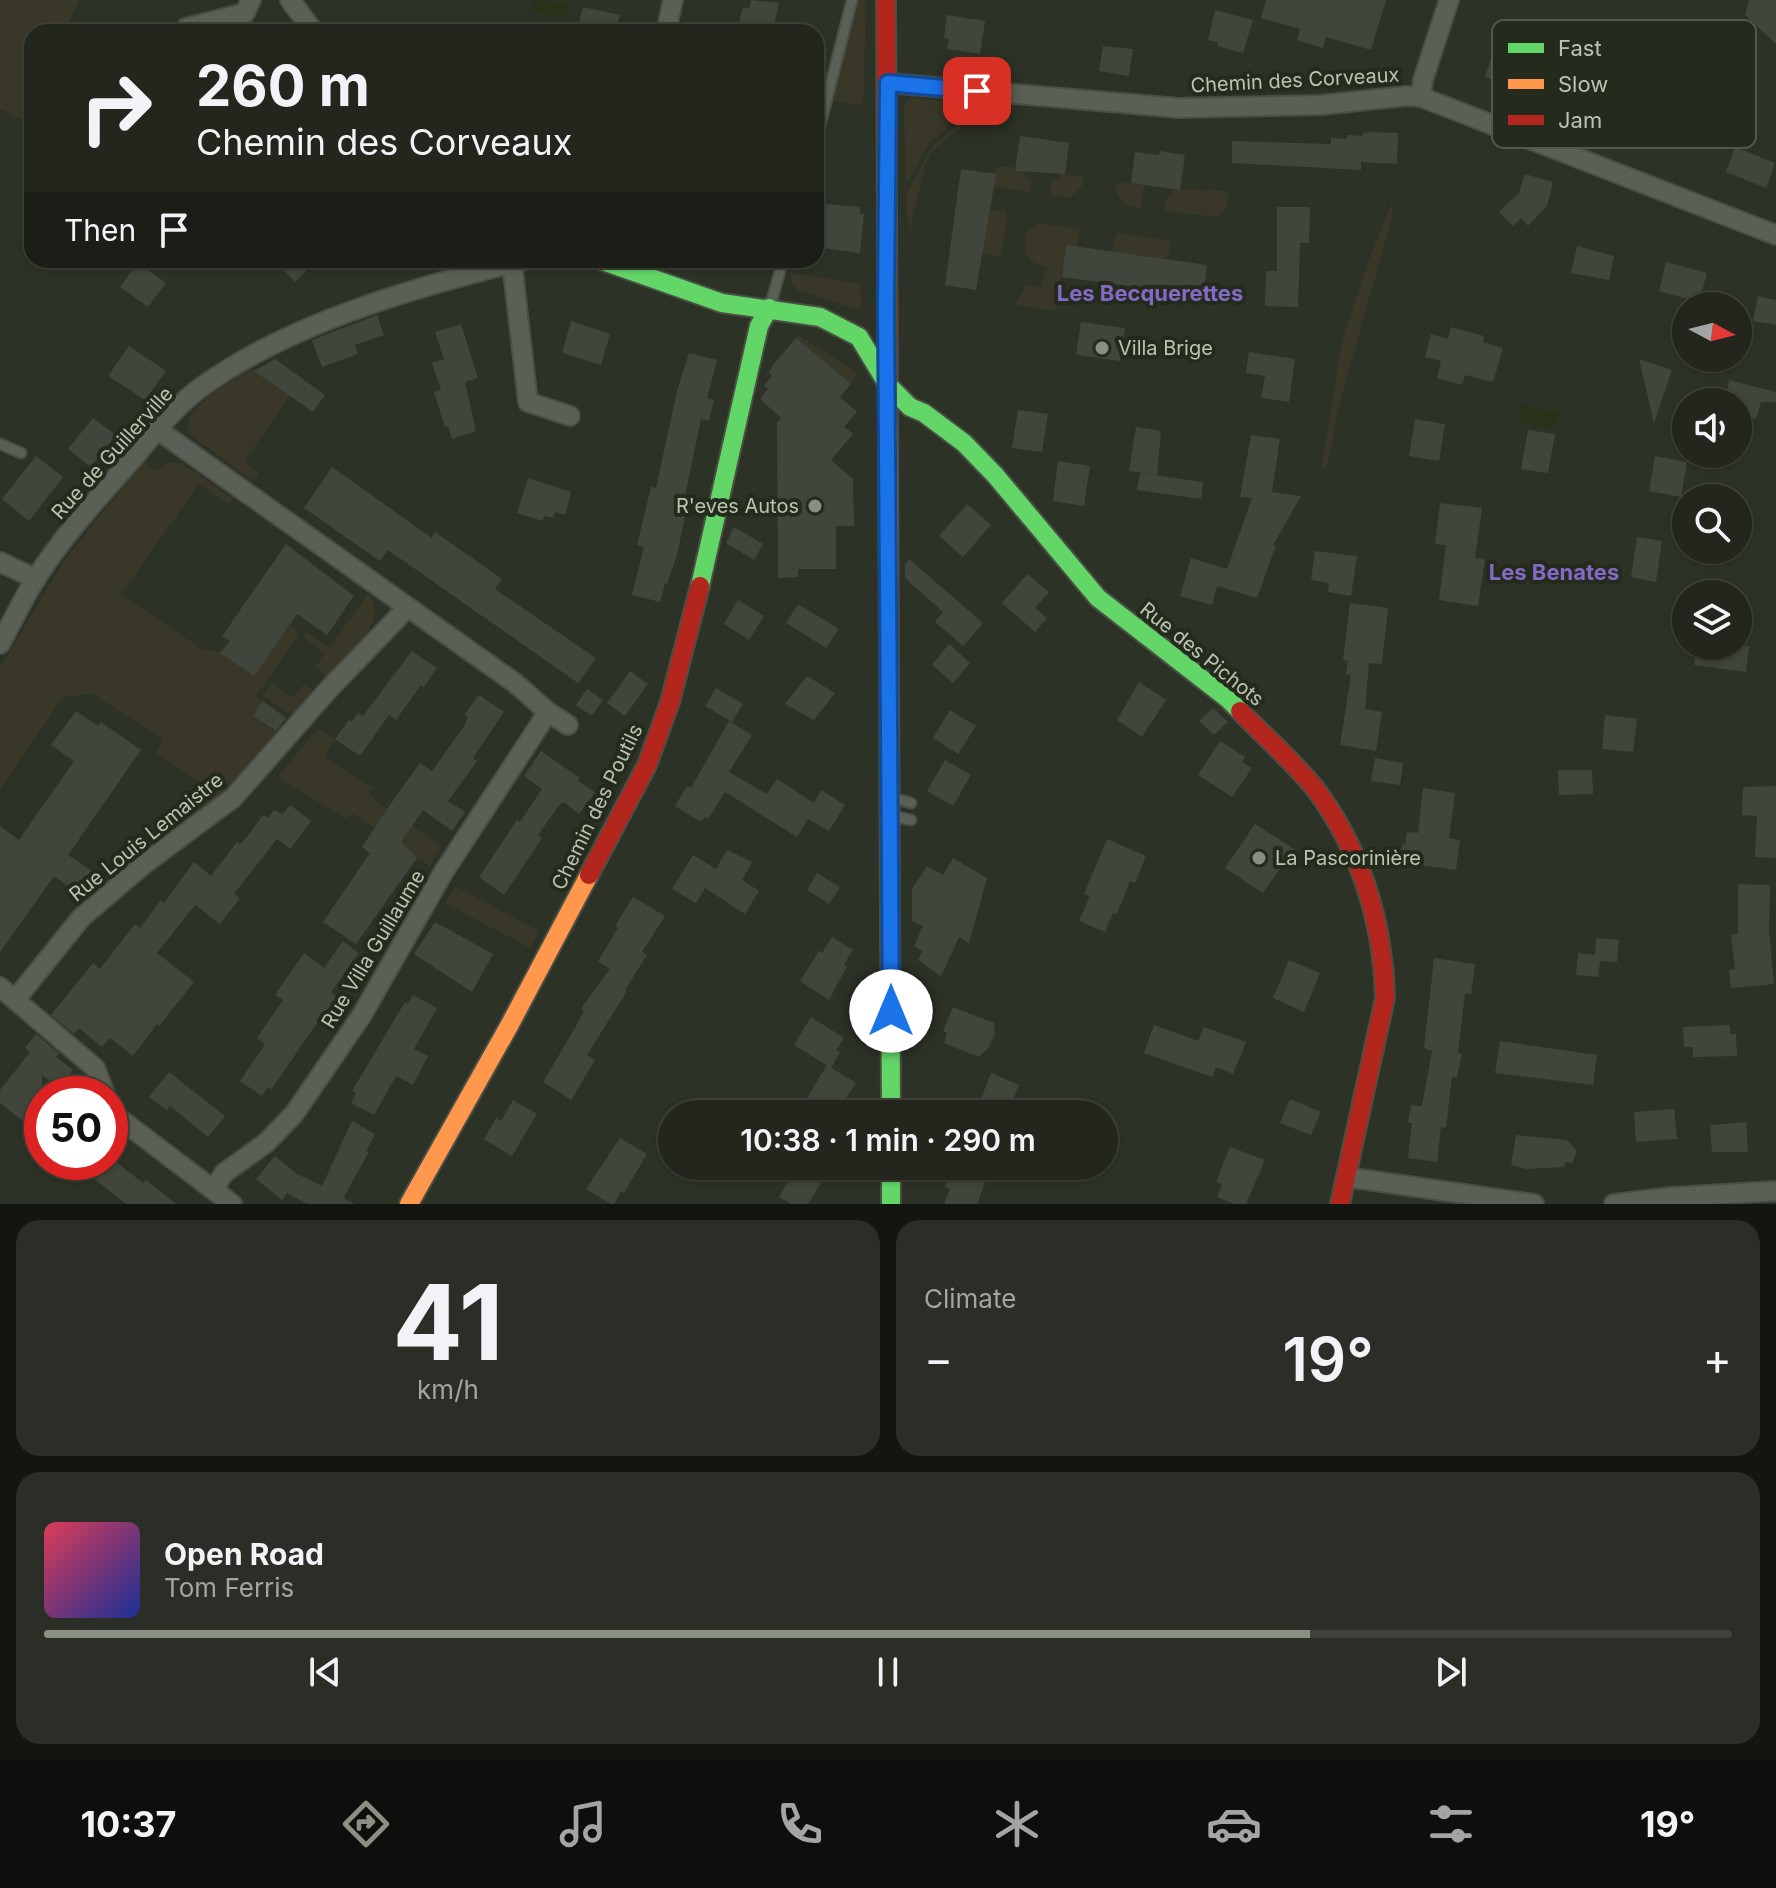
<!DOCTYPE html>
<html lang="en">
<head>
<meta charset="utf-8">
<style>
	:root { --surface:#22261d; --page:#2a2e26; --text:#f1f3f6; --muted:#a2a5a4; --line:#3f433b; --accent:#899081 }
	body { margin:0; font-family:Inter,sans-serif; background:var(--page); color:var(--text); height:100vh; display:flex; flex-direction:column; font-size:30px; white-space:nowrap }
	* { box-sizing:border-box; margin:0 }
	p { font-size:26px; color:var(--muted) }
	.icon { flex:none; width:44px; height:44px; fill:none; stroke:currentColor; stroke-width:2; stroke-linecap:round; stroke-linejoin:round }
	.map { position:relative; height:1204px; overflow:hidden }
	.panel { display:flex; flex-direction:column; gap:16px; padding:16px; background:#131510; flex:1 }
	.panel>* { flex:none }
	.top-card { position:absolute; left:24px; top:24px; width:800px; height:244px; border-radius:24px; box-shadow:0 2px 6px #0004,0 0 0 2px var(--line); background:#22261d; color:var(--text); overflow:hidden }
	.needle { width:52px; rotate:97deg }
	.controls { position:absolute; left:1672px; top:292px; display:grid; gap:16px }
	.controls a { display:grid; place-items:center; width:80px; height:80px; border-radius:50%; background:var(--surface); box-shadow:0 2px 6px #0004,0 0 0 2px var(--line); font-size:40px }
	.speed { position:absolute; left:24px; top:1076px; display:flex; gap:16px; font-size:40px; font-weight:700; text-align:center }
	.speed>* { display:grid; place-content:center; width:104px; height:104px; border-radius:50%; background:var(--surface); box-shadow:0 2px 6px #0004,0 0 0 2px var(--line); line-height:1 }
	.speed .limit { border:12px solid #d22; background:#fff; color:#111 }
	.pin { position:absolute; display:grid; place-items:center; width:68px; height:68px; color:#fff; margin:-34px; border-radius:16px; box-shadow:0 4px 12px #0006 }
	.me { position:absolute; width:88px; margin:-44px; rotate:0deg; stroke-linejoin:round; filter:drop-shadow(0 0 6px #0008) }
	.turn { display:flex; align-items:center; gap:28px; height:168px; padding:0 40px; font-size:36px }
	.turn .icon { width:104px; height:104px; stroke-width:2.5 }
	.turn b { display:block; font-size:56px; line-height:68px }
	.then { display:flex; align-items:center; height:76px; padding:0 40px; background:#0003; gap:16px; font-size:30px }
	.big { font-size:60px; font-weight:600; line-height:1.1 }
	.panel .card { flex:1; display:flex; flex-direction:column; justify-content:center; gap:12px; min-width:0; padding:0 28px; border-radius:24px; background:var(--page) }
	.panel .dial { align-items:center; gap:0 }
	.dial b { font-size:104px; line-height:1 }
	.song { display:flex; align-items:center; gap:24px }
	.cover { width:96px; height:96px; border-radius:12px; background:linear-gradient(135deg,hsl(350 70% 55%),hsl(230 70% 35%)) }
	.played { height:8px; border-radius:4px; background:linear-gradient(90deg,var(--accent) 75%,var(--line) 75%) }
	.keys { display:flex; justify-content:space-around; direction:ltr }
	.heat { display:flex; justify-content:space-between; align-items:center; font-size:44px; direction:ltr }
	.panel .tiles { flex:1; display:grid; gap:16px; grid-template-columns:1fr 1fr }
	.card:last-child { grid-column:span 2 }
	.trip { position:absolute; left:658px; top:1100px; width:460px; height:80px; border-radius:40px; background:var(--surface); box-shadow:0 2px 6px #0004,0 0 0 2px var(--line); font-weight:600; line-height:80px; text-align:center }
	.menu { display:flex; height:128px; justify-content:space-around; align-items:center; background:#0e0f0c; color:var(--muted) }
	.menu .icon { width:56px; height:56px }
	.menu .selected { color:var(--accent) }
	.menu b { font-size:36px; color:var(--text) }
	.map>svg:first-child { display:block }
</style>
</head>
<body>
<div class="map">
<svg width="1776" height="1204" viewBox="0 0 1776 1204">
	<rect width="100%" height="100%" fill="#2d3227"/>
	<path fill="#393828" d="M0,0H79L64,32H32V97L21,119L0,109Z
		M860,0H864L866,5L863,105L833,101L856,5Z
		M911,97L968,105L967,111L930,142L906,184L904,107L907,100Z
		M965,119L967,122L934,149L925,165L909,233L906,196L922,164L932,147Z
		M999,166L1024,169V174L1031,181L1029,192L991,186L993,174Z
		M1060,173L1083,177L1082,187L1069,198L1050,195L1051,181L1059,178Z
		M1117,182L1144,185L1140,209L1125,205L1116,191Z
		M1175,189L1229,191L1227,206L1217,217L1165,211L1166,199L1173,194Z
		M1393,200L1391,222L1339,405L1328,463L1323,469L1321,468L1342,340L1368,262Z
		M987,210L1007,212L1001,257L981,253Z
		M1038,223L1079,229L1077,247L1066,246L1056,311L1015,305L1027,285L1042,287L1046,267L1030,261L1025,249V233Z
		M1118,233L1171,241L1169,254L1165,259L1111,251Z
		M791,273L860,284L861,307L857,310L797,290L792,284Z
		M798,335L857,372L851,384L796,338Z
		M251,368L290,395L244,462L259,473L254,481L189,434C189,429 187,425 189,420C195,401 235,379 251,368Z
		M143,462L155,471L166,463H181L233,498L228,504L199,484L121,594L200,648L221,653L253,676L290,625L297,629L298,635L256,696L263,701L253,716L276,732L229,786L225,783L222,787L226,790L167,839L202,784L156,753L164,740L93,694L63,697L0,790V668L66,558Z
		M368,593C392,622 345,657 327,677L315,667L325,653L303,637L307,633L330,648Z
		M272,683L293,698L304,684L315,692L292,715L263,696Z
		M318,729L335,739L325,757L373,788L369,794L376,801L441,846L430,866L352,813L347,819L277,777Z
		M455,886L539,931L530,948L445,903Z"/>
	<path fill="#273219" d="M535,0L566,3L569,6L567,16L563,18L532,11Z
		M1522,405L1559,412L1555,429L1519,423Z"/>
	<path fill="#41463c" d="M751,0L779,3L772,32H737L743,7L749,9Z
		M1266,0H1386L1371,50L1326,37L1323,48L1297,40L1300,29L1261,18Z
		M1749,0H1776V44L1745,15Z
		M583,7L620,15L615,32H577Z
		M1215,10L1253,20L1243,53L1217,46L1218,42L1208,40Z
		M947,15L985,21L980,54L947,49L949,39L944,38Z
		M1503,21L1536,33L1515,87L1485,77Z
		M1103,46L1133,49L1129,76L1099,71Z
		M1374,132L1398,133L1397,164L1361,162V170L1232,163V141L1331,144V138L1347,139V135L1363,136V133Z
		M1020,136L1069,143L1065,174L1015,171Z
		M1735,147L1775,163L1766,188L1726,172Z
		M1160,151L1185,155L1180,190L1131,183L1135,152L1159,155Z
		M961,169L996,174L976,290L945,285Z
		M1525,174L1553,182L1547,206L1528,226L1521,218L1513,226L1499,212L1519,193Z
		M826,204L860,207V214H864L860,253L816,247V230H818L819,224H823Z
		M1277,207H1310L1309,243H1300L1298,307L1265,306L1266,271H1277Z
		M1066,245L1207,265L1203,296L1062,277Z
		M1577,246L1614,256L1609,280L1571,273Z
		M274,260H317L295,282Z
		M138,262L166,283L148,307L120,287Z
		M1666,262L1707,273L1699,302L1659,291Z
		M1758,296L1776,300V325L1753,321Z
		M377,315L384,335L355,345L358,354L322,367L312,340Z
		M571,321L610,334L601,365L562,353Z
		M1081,322L1125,328L1120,361L1076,355Z
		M461,324L478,378L465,382L476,431L452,439L448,426L445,427L434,392L441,390L432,363L444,359L435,332Z
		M1451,327L1484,336L1483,342L1503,348L1493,382L1465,375L1462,385L1437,378L1441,361L1425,357L1431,334L1448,339Z
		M796,338L851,384L840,397L857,412L844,427L853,434L831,460L853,479L854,526H836V569H798V577L778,578L777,423L781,418L760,399L768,389L764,386L772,376L769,372L772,366Z
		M129,346L166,371L145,400L108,376Z
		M1249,352L1295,359L1289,402L1261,398L1265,376L1246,373Z
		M689,353L717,360L707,398L714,400L709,421L701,419L685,496L689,497L677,555L667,584L665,583L660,602L632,595L644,547L637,545L651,487L656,488L677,391Z
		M275,359L325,395L313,412L254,371Z
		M1639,359L1672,370L1654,423Z
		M1729,380L1776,392V402H1761L1756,419L1738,414V402H1725Z
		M1018,410L1048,414L1042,452L1012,448Z
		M93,418L116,435L91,467L68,449Z
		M1415,419L1445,424L1439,461L1409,456Z
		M1136,427L1161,431L1157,475L1129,471Z
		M1528,430L1555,434L1548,473L1521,469Z
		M1251,435L1280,439L1272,492L1301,496L1273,545H1276L1257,598L1217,586L1212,605L1180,596L1191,558L1227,569L1252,498L1240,497Z
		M36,456L63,477L29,521L2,499Z
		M1655,456L1687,462L1681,497L1649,491Z
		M1058,461L1090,466L1084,506L1053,501Z
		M332,467L432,538L435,532L502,579L495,589L596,658L578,683L388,550L380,561L304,508Z
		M1140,473L1203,482L1201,499L1137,490Z
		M528,478L571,492L565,515L555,512L553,518L544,516L543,521L517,513Z
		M1440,503L1482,508L1475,558L1485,559L1478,606L1439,600L1446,545L1435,544Z
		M967,504L991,525L963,557L939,536Z
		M734,527L763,544L754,560L726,543Z
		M1637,537L1662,541L1656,582L1631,577Z
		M286,544L354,596L327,635L297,614L254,676L220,653L230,641L222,636Z
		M1315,551L1357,556L1351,596L1328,592L1329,583L1311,580Z
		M909,559L983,623L963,646L935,622L943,612L905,578V565Z
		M1027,574L1049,592L1035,608L1047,618L1035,632L1002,603Z
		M738,600L764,616L749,640L724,624Z
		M1350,603L1388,608L1382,664L1369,663L1365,709L1382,712L1376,751L1340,745L1351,675L1346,674L1348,661L1343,660Z
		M798,604L839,629L826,648L786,623Z
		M949,644L970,663L953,683L932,665Z
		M1696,646H1749L1746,672L1694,665Z
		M412,651L437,668L424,687L421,685L396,720L389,715L360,756L335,739L349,720L352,722L358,713L363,716Z
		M630,671L648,684L625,716L607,703Z
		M807,676L835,693L814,720L785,704Z
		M1139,682L1166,700L1142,737L1117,720Z
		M716,688L743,704L732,722L705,706Z
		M587,689L603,700L592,716L576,705Z
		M479,695L504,712L473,758L477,761L448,801L465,812L452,831L423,810L401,842L417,858L356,944L323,922L370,853L362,847L387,809L420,763L432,771L464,726L468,717L465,714Z
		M263,701L286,718L276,731L253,716Z
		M1213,708L1228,722L1214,735L1199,721Z
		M950,710L976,726L958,754L933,738Z
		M76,711L98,726L101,722L141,750L68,855L100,876L85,898L54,876L0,952V826L19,840L74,761L51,745Z
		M1605,715L1637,719L1633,752L1602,749Z
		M729,721L752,735L729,772L767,794L777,779L814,803L821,790L845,805L829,831L808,819L797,837L725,792L708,819L705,817L701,822L675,806L687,786L691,788Z
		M1220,741L1245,757L1242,762L1252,768L1232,797L1198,775Z
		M541,751L580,778L578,781L595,792L579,814L564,802L560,804L538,835L542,838L504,895L479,877L517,820L520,822L542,789L524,776Z
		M1375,758L1403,763L1400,785L1371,781Z
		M945,760L971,775L953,806L927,791Z
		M1558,770H1592L1593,794L1559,795Z
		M1776,786V858L1755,857L1757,816L1742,815L1743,787Z
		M1423,788L1455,793L1449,838L1460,840L1456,870L1400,862L1402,844L1405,845L1407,832L1418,833Z
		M290,805L311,821L290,849L277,839L234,894L240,898L220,924L195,905L157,953L194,982L159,1026L157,1024L133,1056L110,1038L102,1047L79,1028L74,1034L51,1015L93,963L100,969L135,924L140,928L161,900L164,903L194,862L211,876L237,842L240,844L247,837L263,815L268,818L274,810L283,814Z
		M1255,824L1294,849L1263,893L1225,868Z
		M1107,839L1146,856L1135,883L1130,881L1117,914L1113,913L1105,932L1079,921L1090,896L1084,894Z
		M727,850L752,862L742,880L759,891L745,914L705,888L696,903L672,889L693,855L716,869Z
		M953,858L987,878L969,943L959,937L941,976L918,960L923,951L914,946L923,926L912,921V889L927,866L943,875Z
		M817,873L840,887L829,904L807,890Z
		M1738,884L1770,885L1769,931L1774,984L1731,988L1729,970L1735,969L1731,935L1738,934Z
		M633,897L665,916L642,952L647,955L625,990L627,991L587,1055L595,1060L571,1100L543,1082L575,1028L584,1011L581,1009L584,1004L610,969L598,961L618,928L615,926Z
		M435,922L493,954L472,992L414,954Z
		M832,937L853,950L844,964L847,966L829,1000L800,981L819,951L822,953Z
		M1596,938L1619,940L1617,962L1600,961L1598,977L1576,975L1578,953L1595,955Z
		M343,941L359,953L331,992L349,1005L336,1023L323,1014L271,1090L268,1087L262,1096L240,1081L265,1044L257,1038L283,1000L275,995L304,953L324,968Z
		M1434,958L1475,964L1471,994L1465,993L1458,1052L1462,1054L1457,1077H1452L1446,1128L1441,1127L1437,1162L1408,1158L1412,1123H1408L1411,1105L1422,1106L1432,1051L1424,1048Z
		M1289,960L1320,973L1304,1012L1273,998Z
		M413,995L437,1008L414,1049L428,1056L413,1085L396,1076L374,1115L351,1103L356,1093L352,1091L405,1002L408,1004Z
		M953,1007L994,1023L995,1033L989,1047L979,1057L944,1043L947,1033L943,1031Z
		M811,1017L844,1038L836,1050L840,1052L831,1068L794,1045Z
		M1154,1025L1198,1041L1204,1027L1246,1042L1233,1074L1216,1067L1212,1077L1144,1053Z
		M1730,1025V1034H1736L1737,1056L1693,1057V1047H1684L1683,1027Z
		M36,1034L59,1053L56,1057L73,1070L58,1088L42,1075V1136L0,1103V1090L30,1052L25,1048Z
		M1500,1041L1597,1055L1593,1085L1495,1073Z
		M827,1065L856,1083L836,1114L807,1098Z
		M169,1072L225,1116L208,1137L170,1106L167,1110L149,1097Z
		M991,1073L1019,1085L1008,1113L980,1101Z
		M1290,1099L1321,1112L1311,1135L1280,1123Z
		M513,1100L537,1114L512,1156L484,1139L496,1118L501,1121Z
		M1674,1109L1677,1139L1636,1142L1634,1112Z
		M352,1121L375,1134L366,1151L369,1152L343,1198L355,1204H307L287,1193L282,1200L256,1179L275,1156L297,1174L322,1186Z
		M1746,1122L1748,1152H1712L1710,1125Z
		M1516,1135L1567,1140L1577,1151L1572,1163L1566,1162L1563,1167L1527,1169L1511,1165Z
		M620,1138L647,1154L624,1193L621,1191L614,1204H611L586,1189Z
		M1230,1147L1265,1160L1246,1204H1234L1217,1197L1222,1184L1216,1182Z
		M73,1162H116L143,1183L146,1180L176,1204H126Z
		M797,1166H831L808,1204H791L779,1197Z
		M954,1166H991L977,1204H944L950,1189L945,1187Z"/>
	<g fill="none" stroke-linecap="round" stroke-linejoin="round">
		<defs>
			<path id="lane" d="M816,142L852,0
				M770,307L783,260
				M0,444L21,453
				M893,798L911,803
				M893,816L911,820"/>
			<path id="street" d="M290,0L314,32
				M186,28L245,13L251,0
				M666,32L673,0
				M888,83L1179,108L1321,105L1407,96L1421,97L1776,235
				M1421,97L1423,80L1449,0
				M512,263L528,402L570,416
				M158,430L515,683L548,712L568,725
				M0,562L36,579
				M0,644C12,623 22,600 35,580C63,535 100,496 135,456C155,432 177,404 203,386C291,322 420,286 525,260
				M0,987L95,1068L105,1094
				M15,1000L81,918L143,865L233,798L329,689L407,608
				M110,1109L112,1113L232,1204
				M1346,1177L1534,1204
				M214,1189L224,1173L266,1143L294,1114L362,1015L443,873L548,712
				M1614,1204L1672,1197L1776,1191"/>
			<path id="fast" d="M600,260L722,303L820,317L859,337L888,385L910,407L924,413L964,443L995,475L1098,598L1228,699L1240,711
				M700,586L759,326L769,308
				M890,922L891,1114
				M891,1166V1204"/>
			<path id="slow" d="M888,424L890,922
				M409,1204L509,1026L589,875"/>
			<path id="jam" d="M886,0L888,424
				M1240,711C1265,737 1295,763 1317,791C1362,853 1383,922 1385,998L1340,1204
				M589,875L647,765L670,702L700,586"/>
		</defs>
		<use href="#lane" stroke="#4a4f45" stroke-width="13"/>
		<use href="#street" stroke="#4a4f45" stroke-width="22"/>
		<use href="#fast" stroke="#4a4f45" stroke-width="22"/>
		<use href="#slow" stroke="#4a4f45" stroke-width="22"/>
		<use href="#jam" stroke="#4a4f45" stroke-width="22"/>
		<use href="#lane" stroke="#5b6056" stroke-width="9"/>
		<use href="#street" stroke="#5b6056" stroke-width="18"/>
		<use href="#fast" stroke="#63d668" stroke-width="18"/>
		<use href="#slow" stroke="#ff974d" stroke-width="18"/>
		<use href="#jam" stroke="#b3261e" stroke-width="18"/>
	</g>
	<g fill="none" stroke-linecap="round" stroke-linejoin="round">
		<defs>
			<path id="route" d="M891,1011L886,306L888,83L977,91"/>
		</defs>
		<use href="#route" stroke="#114b97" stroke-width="20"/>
		<use href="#route" stroke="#1a73e8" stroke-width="14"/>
	</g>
	<g fill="#899081" stroke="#242b1c" stroke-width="3">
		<circle cx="1102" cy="348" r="8"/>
		<circle cx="815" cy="506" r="8"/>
		<circle cx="1259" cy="858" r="8"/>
	</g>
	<g text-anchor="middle" stroke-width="8" stroke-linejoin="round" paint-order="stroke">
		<g font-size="20" fill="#bac3b1" stroke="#242b1c">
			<text transform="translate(1295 80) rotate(-3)" y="7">Chemin des Corveaux</text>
			<text transform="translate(112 453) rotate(-48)" y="7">Rue de Guillerville</text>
			<text transform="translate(1202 654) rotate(39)" y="7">Rue des Pichots</text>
			<text transform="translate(597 807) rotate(-64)" y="7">Chemin des Poutils</text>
			<text transform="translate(146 837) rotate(-39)" y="7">Rue Louis Lemaistre</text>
			<text transform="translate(373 949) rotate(-59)" y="7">Rue Villa Guillaume</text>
		</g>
		<g font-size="20" fill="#bac3b1" stroke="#242b1c" text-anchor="start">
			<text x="1118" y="355">Villa Brige</text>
			<text x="799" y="513" text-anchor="end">R'eves Autos</text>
			<text x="1275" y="865">La Pascorinière</text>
		</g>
		<g font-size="22" font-weight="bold" fill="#8469c6" stroke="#242b1c">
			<text x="1150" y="301">Les Becquerettes</text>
			<text x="1554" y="580">Les Benates</text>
		</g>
	</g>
	<rect x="1492" y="20" width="264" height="128" rx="12" fill="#242b1c" stroke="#515949" stroke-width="2"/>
	<rect x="1508" y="43" width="36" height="10" fill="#63d668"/>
	<rect x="1508" y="79" width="36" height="10" fill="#ff974d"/>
	<rect x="1508" y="115" width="36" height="10" fill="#b3261e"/>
	<g font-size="22" fill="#bac3b1">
		<text x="1558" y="56">Fast</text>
		<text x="1558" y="92">Slow</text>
		<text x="1558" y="128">Jam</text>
	</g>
</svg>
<div class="controls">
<a><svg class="needle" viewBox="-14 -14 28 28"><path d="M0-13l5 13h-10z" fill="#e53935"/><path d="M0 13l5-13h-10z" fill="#a2a5a4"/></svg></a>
<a><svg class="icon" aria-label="sound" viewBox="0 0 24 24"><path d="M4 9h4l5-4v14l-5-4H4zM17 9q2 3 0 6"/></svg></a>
<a><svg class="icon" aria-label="search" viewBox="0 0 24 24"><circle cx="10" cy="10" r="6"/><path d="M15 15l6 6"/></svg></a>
<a><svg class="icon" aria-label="layers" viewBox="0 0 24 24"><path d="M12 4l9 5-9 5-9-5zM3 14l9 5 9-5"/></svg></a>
</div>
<div class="speed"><div class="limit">50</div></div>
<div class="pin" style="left:977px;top:91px;background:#d93025"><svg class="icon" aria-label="arrive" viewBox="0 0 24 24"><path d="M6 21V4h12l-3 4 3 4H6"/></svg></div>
<svg class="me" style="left:891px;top:1011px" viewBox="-20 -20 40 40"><circle r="19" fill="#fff"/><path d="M0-13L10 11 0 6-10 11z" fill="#1a73e8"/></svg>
<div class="trip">10:38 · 1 min · 290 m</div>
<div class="top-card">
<div class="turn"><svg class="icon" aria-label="right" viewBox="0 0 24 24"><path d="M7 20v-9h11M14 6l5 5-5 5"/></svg><div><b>260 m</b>Chemin des Corveaux</div></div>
<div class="then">Then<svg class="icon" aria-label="arrive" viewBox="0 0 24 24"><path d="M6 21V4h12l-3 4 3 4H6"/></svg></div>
</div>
</div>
<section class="panel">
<div class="tiles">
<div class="card dial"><b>41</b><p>km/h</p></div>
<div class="card"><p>Climate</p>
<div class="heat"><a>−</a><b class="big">19°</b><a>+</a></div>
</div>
<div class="card">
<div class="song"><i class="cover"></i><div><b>Open Road</b><p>Tom Ferris</p></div></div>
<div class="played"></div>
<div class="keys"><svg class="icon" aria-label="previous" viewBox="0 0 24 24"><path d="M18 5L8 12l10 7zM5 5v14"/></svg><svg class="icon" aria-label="pause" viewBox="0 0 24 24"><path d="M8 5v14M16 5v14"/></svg><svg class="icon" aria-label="next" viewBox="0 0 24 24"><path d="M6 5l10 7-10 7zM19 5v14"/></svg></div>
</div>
</div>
</section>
<nav class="menu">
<b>10:37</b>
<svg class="icon selected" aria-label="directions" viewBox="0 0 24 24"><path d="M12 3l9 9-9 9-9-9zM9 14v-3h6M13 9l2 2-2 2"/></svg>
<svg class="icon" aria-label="music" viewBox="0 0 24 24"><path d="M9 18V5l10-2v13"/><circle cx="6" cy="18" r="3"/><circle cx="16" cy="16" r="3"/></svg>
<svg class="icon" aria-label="phone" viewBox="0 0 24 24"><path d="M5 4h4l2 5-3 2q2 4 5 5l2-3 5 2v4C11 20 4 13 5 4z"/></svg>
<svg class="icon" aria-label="climate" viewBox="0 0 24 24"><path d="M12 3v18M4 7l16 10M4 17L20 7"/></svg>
<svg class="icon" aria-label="car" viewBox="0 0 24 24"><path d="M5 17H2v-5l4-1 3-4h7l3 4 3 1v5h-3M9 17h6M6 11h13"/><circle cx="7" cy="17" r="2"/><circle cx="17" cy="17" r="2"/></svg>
<svg class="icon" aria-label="filters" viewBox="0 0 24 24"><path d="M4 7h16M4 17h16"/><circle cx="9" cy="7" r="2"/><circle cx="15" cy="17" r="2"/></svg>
<b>19°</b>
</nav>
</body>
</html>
